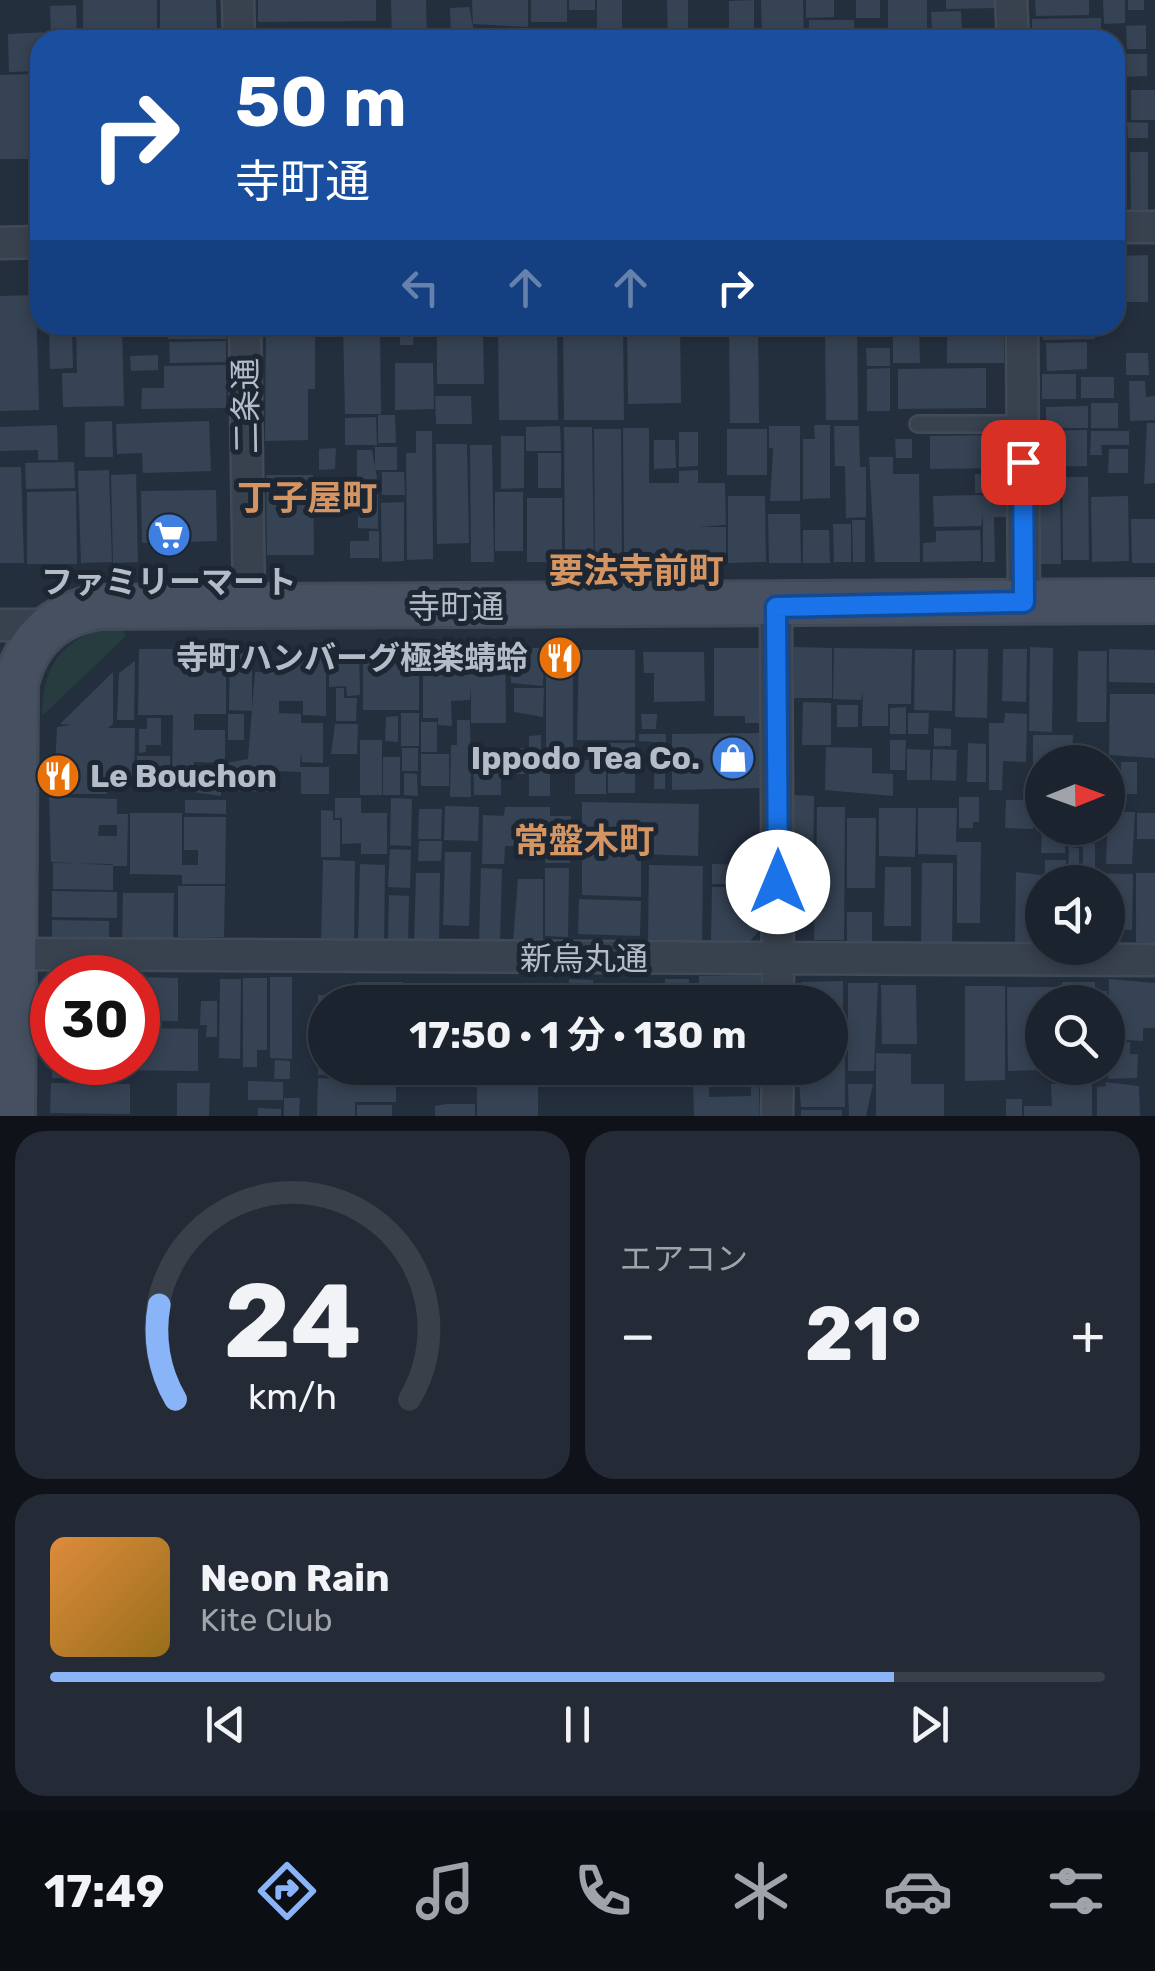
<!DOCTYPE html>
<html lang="ja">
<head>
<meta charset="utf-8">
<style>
	:root { --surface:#1b232e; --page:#242b36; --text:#f1f3f6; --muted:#a0a4aa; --line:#39404a; --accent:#8ab4f8 }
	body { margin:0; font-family:Rubik,"Noto Sans JP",sans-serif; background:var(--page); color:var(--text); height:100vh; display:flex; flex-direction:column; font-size:38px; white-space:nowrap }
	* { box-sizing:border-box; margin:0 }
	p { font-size:32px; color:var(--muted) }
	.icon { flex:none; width:55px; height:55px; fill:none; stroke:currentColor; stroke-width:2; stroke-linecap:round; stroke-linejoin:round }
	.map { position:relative; height:1116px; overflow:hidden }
	.side { display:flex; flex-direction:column; gap:15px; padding:15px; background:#0f1319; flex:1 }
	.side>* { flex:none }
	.top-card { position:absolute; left:30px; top:30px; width:1095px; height:305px; border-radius:30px; box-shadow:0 5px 15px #0003,0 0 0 2px var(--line); background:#1a4fa0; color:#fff; overflow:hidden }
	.needle { width:65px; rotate:89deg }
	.controls { position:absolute; left:1025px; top:745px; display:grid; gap:20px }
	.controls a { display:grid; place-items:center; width:100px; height:100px; border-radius:50%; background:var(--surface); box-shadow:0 5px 15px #0003,0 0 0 2px var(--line); font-size:50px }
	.speed { position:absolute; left:30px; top:955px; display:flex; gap:20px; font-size:50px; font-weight:700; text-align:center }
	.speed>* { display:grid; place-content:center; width:130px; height:130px; border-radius:50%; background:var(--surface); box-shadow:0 5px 15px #0003,0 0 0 2px var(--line); line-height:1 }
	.speed .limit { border:15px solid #d22; background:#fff; color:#111 }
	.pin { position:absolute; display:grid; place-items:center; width:85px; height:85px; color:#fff; margin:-42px; border-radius:20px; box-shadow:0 5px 15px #0006 }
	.me { position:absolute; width:110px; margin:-55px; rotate:0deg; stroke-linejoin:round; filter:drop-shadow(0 0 8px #0008) }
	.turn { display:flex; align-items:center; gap:35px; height:210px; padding:0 40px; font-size:45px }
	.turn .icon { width:130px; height:130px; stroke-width:2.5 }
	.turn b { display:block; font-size:70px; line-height:85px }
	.lanes { display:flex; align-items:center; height:95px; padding:0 40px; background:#0003; justify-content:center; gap:50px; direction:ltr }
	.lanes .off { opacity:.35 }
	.big { font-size:75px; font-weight:700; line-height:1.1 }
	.side .widget { flex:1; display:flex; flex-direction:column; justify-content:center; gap:15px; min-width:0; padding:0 35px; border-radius:30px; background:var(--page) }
	.side .dial { align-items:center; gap:0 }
	.dial svg { height:260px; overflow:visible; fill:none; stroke:var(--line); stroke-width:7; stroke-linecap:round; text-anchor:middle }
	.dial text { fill:var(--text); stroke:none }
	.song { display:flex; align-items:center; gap:30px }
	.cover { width:120px; height:120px; border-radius:15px; background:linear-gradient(135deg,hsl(30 70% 55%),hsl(40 70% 35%)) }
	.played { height:10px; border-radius:5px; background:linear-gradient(90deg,var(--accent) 80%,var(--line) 80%) }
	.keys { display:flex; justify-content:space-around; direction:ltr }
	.heat { display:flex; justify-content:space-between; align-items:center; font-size:55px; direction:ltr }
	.side .tiles { flex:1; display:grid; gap:15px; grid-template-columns:1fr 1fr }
	.widget:last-child { grid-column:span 2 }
	.trip { position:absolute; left:308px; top:985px; width:540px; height:100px; border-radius:50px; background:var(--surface); box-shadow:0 5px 15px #0003,0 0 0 2px var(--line); font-weight:700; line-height:100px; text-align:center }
	.tab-bar { display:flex; height:160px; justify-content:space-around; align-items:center; background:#0b0e12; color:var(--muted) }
	.tab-bar .icon { width:70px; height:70px }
	.tab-bar .current { color:var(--accent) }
	.tab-bar b { font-size:45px; color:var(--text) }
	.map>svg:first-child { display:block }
</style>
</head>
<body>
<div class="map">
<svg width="1155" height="1116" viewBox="0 0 1155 1116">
	<rect width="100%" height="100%" fill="#242f3e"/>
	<path fill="#263c3f" d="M94,631H123L126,636L42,716C42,673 55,648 94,631Z"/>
	<path fill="#364354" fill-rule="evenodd" d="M83,0H157V32H83Z
		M160,0H216L217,32L160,33Z
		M258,0H376V21L258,22Z
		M391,0H426L427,40H392Z
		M472,0H528V27L473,24Z
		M531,0H567V22H531Z
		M569,0H595V10H569Z
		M597,0H622V36H597Z
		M667,0H688V40H668Z
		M754,0V40H729V1Z
		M761,0H803L804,40H762Z
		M806,0H834V17L806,18Z
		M856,0H880V18H856Z
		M888,0H927V40H882V30H888Z
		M946,0H995V8L946,9Z
		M1035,0H1089V15L1036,16Z
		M1103,0H1125V23L1104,24Z
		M1128,0H1144V10H1128Z
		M76,5L77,40H51L50,6Z
		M469,7L476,40H451L450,8Z
		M961,11L962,31H932L931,12Z
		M1101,18V37L1032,40V19Z
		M809,20H854V40H809Z
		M1146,25V49H1127L1126,26Z
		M49,32V40H40V71L9,72L8,34Z
		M138,35V40H98V37Z
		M1118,54H1147V76L1119,77Z
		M32,74L34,159H0V75Z
		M1131,90H1155V120H1131Z
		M1127,122L1148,123V138H1128Z
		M36,150H40V210H34Z
		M1115,151H1119L1120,210H1115Z
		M1130,152H1148V212H1131Z
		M1148,255V302H1115V256Z
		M36,295L39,410L0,411V296Z
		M49,325H72L73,368L50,369Z
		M76,325H122L124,406L63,407L62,373H77Z
		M137,325H159L160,334L137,335Z
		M168,325H226V339H168Z
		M266,325H315V389H308V440L265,441Z
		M343,325H380L381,414H345Z
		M400,325H414L413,345H400Z
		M437,325H483L484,384H437Z
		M498,325H557L558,420H499Z
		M575,325H623L624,420H564L563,332H575Z
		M627,325H680L681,403L628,404Z
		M729,325H758L759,423H730Z
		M825,325H857L858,420H826Z
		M893,325H919L920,363H893Z
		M947,325H1004V363H947Z
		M1043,325H1095V339L1043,340Z
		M226,341V362L170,363L169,342Z
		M1087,342V369L1047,371L1046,343Z
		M866,348H890V366H867Z
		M1126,353H1148L1149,375H1126Z
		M158,355V370L131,371L130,356Z
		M395,363H433L434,409L395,410Z
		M227,365L226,408L141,409L142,388H164V366Z
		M890,368V411H867V369Z
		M986,368V408L898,409V369Z
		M1042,374H1076V399H1042Z
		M1081,377H1114V398H1081Z
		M1129,381H1145L1146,397L1155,396V420L1130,421Z
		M435,396H471L472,424H436Z
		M1091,403H1118V428H1091Z
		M1088,406V428H1046V407Z
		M378,415H395L396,443H378Z
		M376,417L377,445H345V418Z
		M112,421L113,457H85V422Z
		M209,421L211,471L143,473L142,453L117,454L116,424Z
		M1147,423H1155V483L1144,484Z
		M57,425L58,460H38V450L0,451V427Z
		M814,425H830V498L803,499V439H815Z
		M560,426L561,451H526V427Z
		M769,426H800V501H770L773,448H769Z
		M834,426H859L860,467H866V517L846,518L845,466H835Z
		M564,427H592L594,563H565Z
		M623,428H649V483H679V471L698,470V483H725L726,525L698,527H726V565L651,561V555H624Z
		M594,429H621L622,562H595Z
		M727,429H767V475H727Z
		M1087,430V466L1043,467V431Z
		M416,431H432L433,559L407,560L406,453H416Z
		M1091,431H1129V445H1101L1102,455H1090Z
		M679,432H698V466L679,467Z
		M1001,435L1002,468L930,469V436Z
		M501,436H524V488L501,489Z
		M895,439H912V458H896Z
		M654,440H675L676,468L654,469Z
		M436,444H467L469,543L437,544Z
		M470,445H492L494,562H471Z
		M375,447H397V470H375Z
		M336,448L335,469L319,470V449Z
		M1109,449H1128V473H1108Z
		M357,450H372L378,484L357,485Z
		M538,453H561V488H538Z
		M869,457H893V474H919L920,562H875Z
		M74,462L75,488L26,489L25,463Z
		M0,467H21L24,563H0Z
		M109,470L112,562L81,563L78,471Z
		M382,472H404L405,495H382Z
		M136,474L138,562L113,563L111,475Z
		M975,474H1006V493H975Z
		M266,475H313L314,555H267Z
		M1062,477H1088L1089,560H1063Z
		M1040,482H1060L1061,564H1041Z
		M216,490L217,541L142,543L141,491Z
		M76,491L77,564H27V492Z
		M495,492H523V551H495Z
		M358,494H378V529L358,528Z
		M981,495L1006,498V517H994L995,562H983V514L981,526L934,527L933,496Z
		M728,496H765L766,562L728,563Z
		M1128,496L1129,561L1092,562L1091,497Z
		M527,498H562V562H527Z
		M404,502V561L382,562L381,503Z
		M768,514H800L801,563H769Z
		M1131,519H1155V563H1132Z
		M852,520H865V562H853Z
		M833,524H851V562H834Z
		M803,530H829L830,563H803Z
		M980,530L981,561L923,562V543L936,542V531Z
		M369,531H379V558H350V541H369Z
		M230,646L252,647V711L229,710Z
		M505,646L506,723H471V685L470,700L451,701L452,726L438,725V718H423V648Z
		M794,647L832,648V698H794Z
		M1030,647L1053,648L1052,732L1029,731Z
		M511,648H544L543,686L511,683Z
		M546,648H573V763H552V756H546Z
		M714,648H764V723H745V716H714Z
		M834,648L912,649L911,704H888V726H862L863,692L861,700L833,699Z
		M139,649H226V714H194V730H225V763L194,762V768H221V796L172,789L173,715H138Z
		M956,649H988L987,718L955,717Z
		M1003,649H1027L1026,702L1002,701Z
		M1109,649L1155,650V683L1109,682Z
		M363,650H419V710H363Z
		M579,650H635V740H577Z
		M915,650H953L952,711L914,710Z
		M329,651H359L360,695L347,696L346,686L329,687Z
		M1078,651H1107L1106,722H1077Z
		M281,652H326V716L303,715V701H279V713L301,714V723H323V763L302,762L301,752L300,767H329V794H301V772L278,771V792L226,791V763L248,759L255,672H281Z
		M643,652H704L705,701L654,702V673H644Z
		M135,661L134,720H117L119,673Z
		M113,672V724L108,728H135L134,778H108L107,794H54L57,727L71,725L60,724Z
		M336,688H344V698H357L356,721H336Z
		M514,688H544L543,717L514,712Z
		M1110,694H1155V758L1109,755Z
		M803,702L831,703V745H802Z
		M837,705H858V727H837Z
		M906,707V734H890V708Z
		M401,713H419V746H401Z
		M908,713H929L928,734H908Z
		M1005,713L1027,714L1026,762L1003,761L1002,790H989V723H1004Z
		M228,714H244V740H228Z
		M641,714H657L656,729H642Z
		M398,716V742L385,741L386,717Z
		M147,718H161V745H146V752L139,753V729H147Z
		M457,720H470L471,797H450L451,745H457Z
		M421,722H437V752H421Z
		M335,724H358L357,754H331Z
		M934,728L951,729V746H934Z
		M764,733L765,788L672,790V734Z
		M639,734H666L665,789H654L655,742L639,741Z
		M541,735V755H529V736Z
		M1033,735H1073L1072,762H1042V798H1033Z
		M360,740H382V795H360Z
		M890,740H906L905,770H890Z
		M608,743H635V793H608Z
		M968,743L986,744V782H967Z
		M826,747L872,748V773L893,774V796L825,790Z
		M402,748H418V771H402Z
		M526,748L525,774H504V749Z
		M907,749L930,750V780H907Z
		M933,749L957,750L956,781L932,780Z
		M473,750H501V795H474Z
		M421,754H449V786H421Z
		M137,756H170V788H137Z
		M383,757H400V795H383Z
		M529,758L550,759V796H529Z
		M575,760H606V794H575Z
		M1121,762H1137V794H1121Z
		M404,773L417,774L418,796L404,795Z
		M794,795L814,796L813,874H793Z
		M49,797L117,799V814H128L127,866L51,862ZM99,825H117V836H98Z
		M959,797H979V822H973V828H959Z
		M335,798H361V813H387V854H361V843L342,844V818H335Z
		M391,798L412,799L411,846L390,845Z
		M185,800H226V814L185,813Z
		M1006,800H1033V829L1005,828Z
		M1036,800L1042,801V824H1036Z
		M582,802L699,804L698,856L641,854V897L582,895Z
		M445,806L479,807L478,841L444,840Z
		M505,807H550V816H571L570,863H545L546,846H505L504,864H482L483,815L504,816Z
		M817,807H845L844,940H814L815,893H826V883H816Z
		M879,808H916L915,857L879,856Z
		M918,808H957L956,842H981L980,923H957V855L918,854Z
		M419,809H442L441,839H418Z
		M321,810L333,811V820H340V857H321Z
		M1108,812H1135L1132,864H1106Z
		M130,813H182V865H198V850H184V817H226L225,884H182V875L130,874Z
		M1137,813H1155V839H1137Z
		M847,818H876L875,888H847Z
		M1042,828H1065V853H1041Z
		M1069,828H1091L1090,836H1068Z
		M419,841H442L441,861H418Z
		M1083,844H1095V869H1083Z
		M1069,847L1079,848V872H1068Z
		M390,849L411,850L410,888L388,887Z
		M445,852H471L469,926L443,925Z
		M323,860L355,861L354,944L321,943Z
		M1045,860H1066V874H1045Z
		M53,863L113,864V890L53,889Z
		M922,863H953L952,943L921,942Z
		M360,864L385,865L384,944H358Z
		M712,864L757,865V884H712Z
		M649,865L703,866L702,943L648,942Z
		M885,867H911V926H884Z
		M481,868L502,869L500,942L479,941Z
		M545,868H569L568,937L545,936Z
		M1016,872L1065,878V882H1042V943L1015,942Z
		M416,873H440L439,941H414Z
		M1085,873L1133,874L1132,930L1108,929V882H1067V878H1084Z
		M1136,873H1155V943L1136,942Z
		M518,879H543V944L513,941Z
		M178,886H225L224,937H178Z
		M712,887H759L758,932L750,941H711Z
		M52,891L117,892V918L52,917Z
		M123,893H174L173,945H122Z
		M389,895L409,896L408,943H388Z
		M579,899L641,901L640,936L578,934Z
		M847,912H872V947H847Z
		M52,920L109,921V946L52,945Z
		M760,975V1002H699V976Z
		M138,977L178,978V1021H138Z
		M270,977H292V1059L270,1058Z
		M243,978H267V1050H257V1067H243Z
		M220,979H241L240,1059L219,1058Z
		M569,979L593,980V1002H569Z
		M665,979H689V1002H665Z
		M1109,979L1155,983V1028H1143V1041L1108,1039Z
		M843,981V1027L830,1028V1002H801V982Z
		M357,982H403V1002H357Z
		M1062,982H1095V991H1107V1002H1042V1070L1008,1071L1007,987H1062Z
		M848,983H878L874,1071H848Z
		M881,985H916L917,1044H882Z
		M965,986H1005V1080L965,1081Z
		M474,989L538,990L537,1002H474Z
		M318,995L349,996V1002H325V1068H349L348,1076L318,1075Z
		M201,1001H217V1037H206L207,1025H200Z
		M138,1028L198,1029V1071L96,1070V1078H52L53,1062H138Z
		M830,1030H845V1107H801L798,1068H830Z
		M1130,1042V1054H1138L1137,1078L1108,1079L1113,1043Z
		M876,1053L911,1054V1084H944V1116H876Z
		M275,1060L290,1061V1079H274Z
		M360,1068H403V1079L360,1078Z
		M473,1068H537V1076L473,1075Z
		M543,1068H592V1078L543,1077Z
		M644,1068H685L686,1081H644Z
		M700,1068H760V1078L700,1079Z
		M1074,1068H1100L1101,1079H1074Z
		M318,1078L396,1082V1102H355V1116H317Z
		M751,1080H759V1116H694L693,1082H709V1097L751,1096Z
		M248,1081L283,1082V1100H248Z
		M1105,1082L1139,1086L1140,1116H1097V1087L1106,1086Z
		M51,1083L130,1084V1114L50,1113Z
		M177,1083H210L209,1116H177Z
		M477,1083H538V1116H477Z
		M1092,1083V1116H1024V1106H1052L1051,1084Z
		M848,1084H873L866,1116H849Z
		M284,1098H300L299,1116H284Z
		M1006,1099H1022V1116H1006Z
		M446,1104H475V1116H435V1106Z
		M357,1105H392V1116H357Z
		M258,1108L281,1109V1116H258Z
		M801,1110H842V1116H801Z"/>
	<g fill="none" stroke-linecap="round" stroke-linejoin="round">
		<defs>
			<path id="lane" d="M918,424H1023"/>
			<path id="street" d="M238,0L239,40
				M1011,0L1013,40
				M1115,227H1155
				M0,243L40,242
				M245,325L249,607
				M1022,325L1024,602
				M776,607L778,1002
				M0,625H51
				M13,954L1155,960
				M777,1116L778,1068"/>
			<path id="secondary" d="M13,1116L16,684C26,640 54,614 99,607L1155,601"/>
		</defs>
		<use href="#lane" stroke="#414a57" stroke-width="20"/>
		<use href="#street" stroke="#414a57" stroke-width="35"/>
		<use href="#secondary" stroke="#414a57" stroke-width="48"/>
		<use href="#lane" stroke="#38414e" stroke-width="15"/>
		<use href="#street" stroke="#38414e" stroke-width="30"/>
		<use href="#secondary" stroke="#465061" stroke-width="42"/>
	</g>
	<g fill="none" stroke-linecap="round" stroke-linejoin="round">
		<defs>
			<path id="route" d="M778,882L776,607L1024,602L1023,462"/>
		</defs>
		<use href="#route" stroke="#114b97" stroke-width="25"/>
		<use href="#route" stroke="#1a73e8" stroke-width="18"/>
	</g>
	<defs>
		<symbol id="supermarket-disc" viewBox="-11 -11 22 22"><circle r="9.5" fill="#3f7fe0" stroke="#1d2633"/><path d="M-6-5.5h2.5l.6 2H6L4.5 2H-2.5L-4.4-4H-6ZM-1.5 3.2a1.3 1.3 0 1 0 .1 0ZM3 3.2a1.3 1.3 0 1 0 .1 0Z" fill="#fff"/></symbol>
		<symbol id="restaurant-disc" viewBox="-11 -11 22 22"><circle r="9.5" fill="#e8710a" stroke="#1d2633"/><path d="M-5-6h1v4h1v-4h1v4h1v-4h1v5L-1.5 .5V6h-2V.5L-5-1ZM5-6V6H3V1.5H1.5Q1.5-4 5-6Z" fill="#fff"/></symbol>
		<symbol id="shop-disc" viewBox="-11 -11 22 22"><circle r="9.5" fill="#3f7fe0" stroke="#1d2633"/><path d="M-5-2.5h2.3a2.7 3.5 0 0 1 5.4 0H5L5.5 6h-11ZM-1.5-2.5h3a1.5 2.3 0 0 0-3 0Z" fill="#fff"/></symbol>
	</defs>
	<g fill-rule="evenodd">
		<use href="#supermarket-disc" x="144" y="510" width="50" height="50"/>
		<use href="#restaurant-disc" x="535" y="633" width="50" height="50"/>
		<use href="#shop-disc" x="708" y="733" width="50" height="50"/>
		<use href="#restaurant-disc" x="33" y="751" width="50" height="50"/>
	</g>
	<g text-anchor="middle" stroke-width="10" stroke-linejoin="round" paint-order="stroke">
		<g font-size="32" fill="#b4bcc9" stroke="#1d2633">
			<text transform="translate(246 406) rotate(-91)" y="11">二条通</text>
			<text x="456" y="618">寺町通</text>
			<text x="584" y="970">新烏丸通</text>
		</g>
		<g font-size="32" font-weight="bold" fill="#b4bcc9" stroke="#1d2633" text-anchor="end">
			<text x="169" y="593" text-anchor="middle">ファミリーマート</text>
			<text x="528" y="669">寺町ハンバーグ極楽蜻蛉</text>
			<text x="700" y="769">Ippodo Tea Co.</text>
			<text x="90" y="787" text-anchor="start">Le Bouchon</text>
		</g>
		<g font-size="35" font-weight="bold" fill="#d59563" stroke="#1d2633">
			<text x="307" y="510">丁子屋町</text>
			<text x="636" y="583">要法寺前町</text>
			<text x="584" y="853">常盤木町</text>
		</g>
	</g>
</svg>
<div class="controls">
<a><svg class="needle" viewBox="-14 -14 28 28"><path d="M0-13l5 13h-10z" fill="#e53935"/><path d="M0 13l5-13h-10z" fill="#a0a4aa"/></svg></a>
<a><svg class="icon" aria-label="sound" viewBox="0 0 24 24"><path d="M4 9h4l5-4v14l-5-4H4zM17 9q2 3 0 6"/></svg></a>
<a><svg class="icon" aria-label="search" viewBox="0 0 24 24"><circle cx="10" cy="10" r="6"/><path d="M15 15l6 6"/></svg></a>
</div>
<div class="speed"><div class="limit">30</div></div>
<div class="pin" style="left:1023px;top:462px;background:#d93025"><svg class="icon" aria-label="arrive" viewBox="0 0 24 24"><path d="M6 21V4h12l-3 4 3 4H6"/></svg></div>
<svg class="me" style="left:778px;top:882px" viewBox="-20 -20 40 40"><circle r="19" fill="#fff"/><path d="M0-13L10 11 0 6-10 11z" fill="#1a73e8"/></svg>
<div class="trip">17:50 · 1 分 · 130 m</div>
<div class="top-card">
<div class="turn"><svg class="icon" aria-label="right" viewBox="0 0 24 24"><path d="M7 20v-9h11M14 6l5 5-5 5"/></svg><div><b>50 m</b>寺町通</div></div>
<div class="lanes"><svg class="icon off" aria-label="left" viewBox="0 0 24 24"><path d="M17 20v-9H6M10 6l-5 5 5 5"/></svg><svg class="icon off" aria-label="ahead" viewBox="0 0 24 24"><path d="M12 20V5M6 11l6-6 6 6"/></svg><svg class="icon off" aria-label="ahead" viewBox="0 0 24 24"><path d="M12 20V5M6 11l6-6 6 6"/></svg><svg class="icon" aria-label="right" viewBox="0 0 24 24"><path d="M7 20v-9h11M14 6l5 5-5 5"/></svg></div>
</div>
</div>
<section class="side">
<div class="tiles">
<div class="widget dial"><svg viewBox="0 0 100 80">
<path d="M14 69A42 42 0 1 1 86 69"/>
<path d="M14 69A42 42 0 0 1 9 40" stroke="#8ab4f8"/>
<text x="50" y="56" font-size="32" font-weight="700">24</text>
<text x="50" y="72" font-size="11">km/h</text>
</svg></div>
<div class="widget"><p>エアコン</p>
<div class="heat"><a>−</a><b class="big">21°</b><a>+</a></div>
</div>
<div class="widget">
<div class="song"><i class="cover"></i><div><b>Neon Rain</b><p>Kite Club</p></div></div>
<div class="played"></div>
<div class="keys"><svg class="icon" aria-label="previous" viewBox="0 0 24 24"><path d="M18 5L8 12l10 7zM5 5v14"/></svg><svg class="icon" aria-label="pause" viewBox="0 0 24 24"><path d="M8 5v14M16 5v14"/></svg><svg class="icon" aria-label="next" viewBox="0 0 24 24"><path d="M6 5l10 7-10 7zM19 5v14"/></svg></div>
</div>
</div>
</section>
<nav class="tab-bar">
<b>17:49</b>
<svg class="icon current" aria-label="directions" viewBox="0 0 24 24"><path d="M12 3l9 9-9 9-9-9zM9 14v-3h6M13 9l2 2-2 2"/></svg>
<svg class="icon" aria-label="music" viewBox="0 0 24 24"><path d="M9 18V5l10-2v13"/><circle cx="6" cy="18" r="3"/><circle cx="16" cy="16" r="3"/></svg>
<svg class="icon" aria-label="phone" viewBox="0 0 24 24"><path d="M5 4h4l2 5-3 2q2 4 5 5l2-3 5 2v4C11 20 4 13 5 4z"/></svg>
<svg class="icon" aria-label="climate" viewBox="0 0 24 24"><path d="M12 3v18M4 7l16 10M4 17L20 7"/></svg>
<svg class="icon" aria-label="car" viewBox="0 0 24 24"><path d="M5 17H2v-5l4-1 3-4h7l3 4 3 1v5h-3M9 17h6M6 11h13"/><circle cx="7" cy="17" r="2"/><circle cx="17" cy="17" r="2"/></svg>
<svg class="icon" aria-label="filters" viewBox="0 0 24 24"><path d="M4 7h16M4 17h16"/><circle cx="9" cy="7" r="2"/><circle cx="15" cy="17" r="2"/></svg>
</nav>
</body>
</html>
